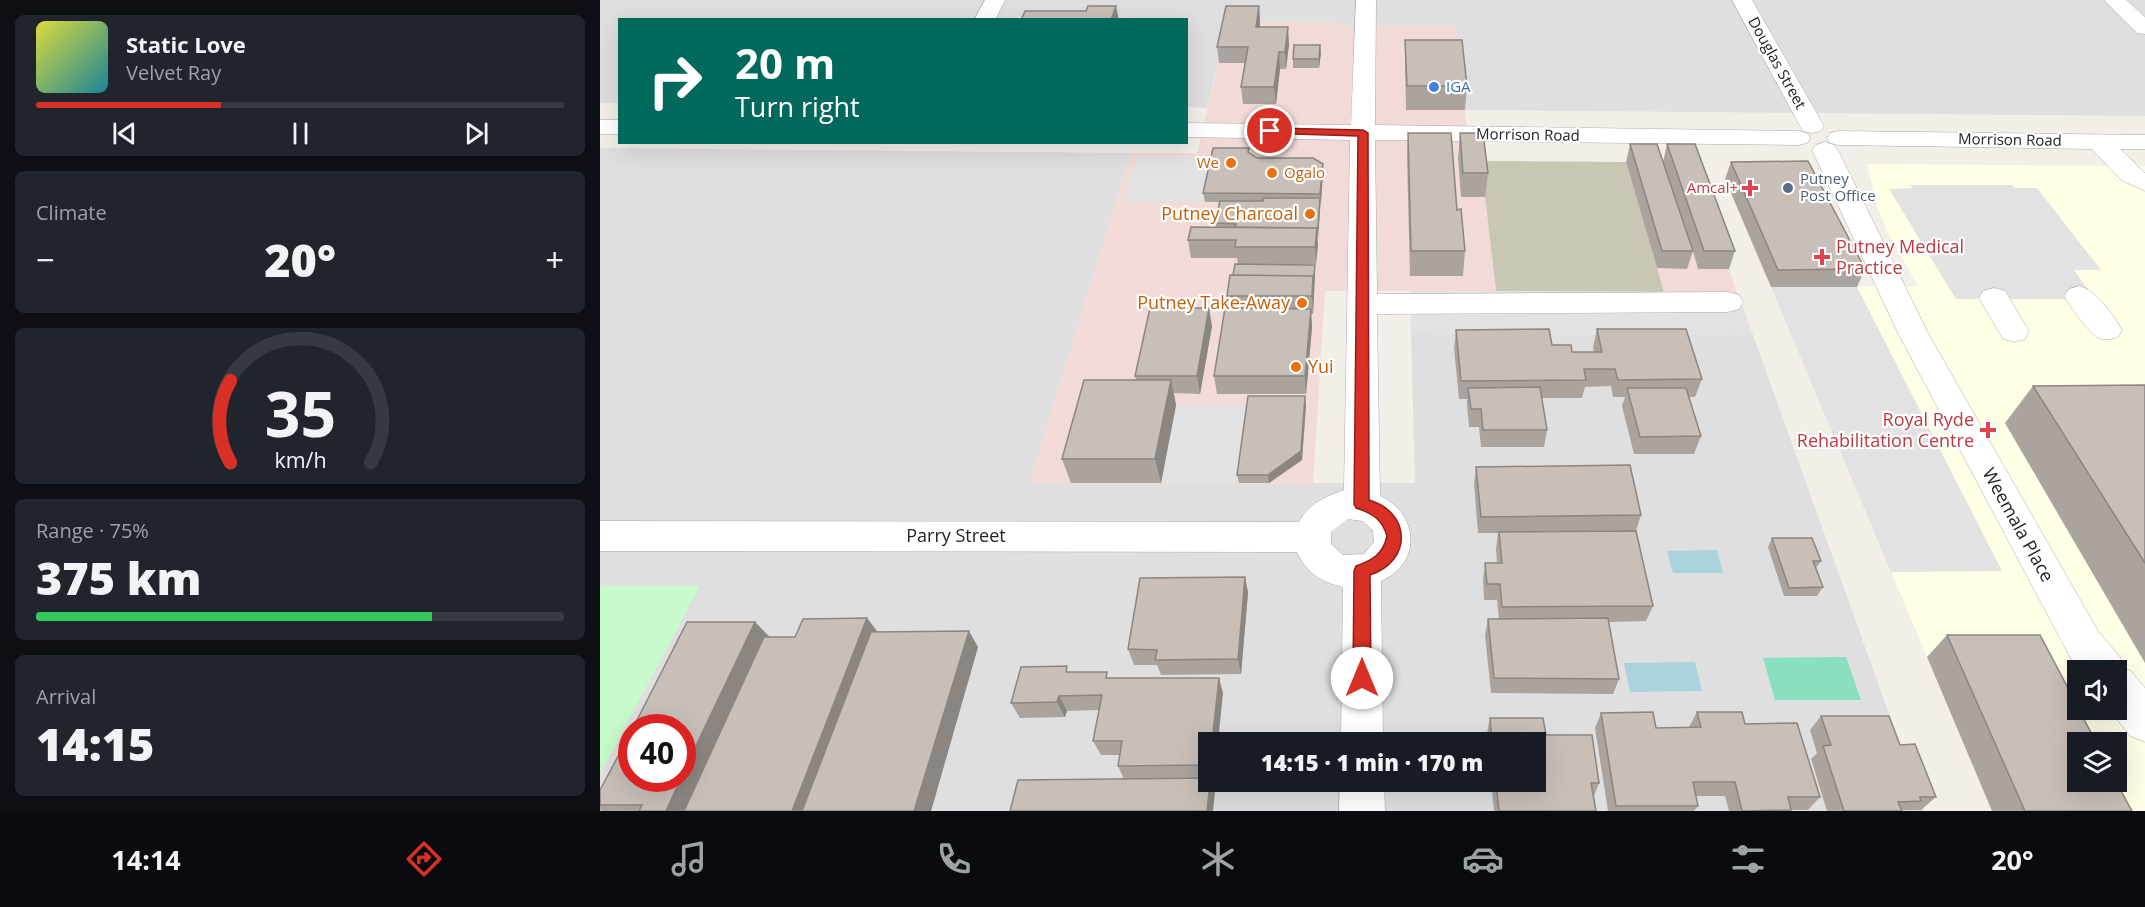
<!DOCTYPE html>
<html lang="en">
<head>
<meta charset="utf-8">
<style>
	:root { --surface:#171b24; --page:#20242c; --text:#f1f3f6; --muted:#9ea1a6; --line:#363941; --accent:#d93025 }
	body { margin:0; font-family:"Open Sans",sans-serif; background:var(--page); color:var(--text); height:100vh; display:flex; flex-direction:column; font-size:22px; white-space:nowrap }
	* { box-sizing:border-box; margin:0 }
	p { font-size:20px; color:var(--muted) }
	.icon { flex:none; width:33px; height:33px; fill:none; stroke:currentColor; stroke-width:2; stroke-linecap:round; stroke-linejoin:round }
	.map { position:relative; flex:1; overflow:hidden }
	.details { display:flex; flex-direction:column; gap:15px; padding:15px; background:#0d0f14; width:600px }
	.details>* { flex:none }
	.hud { position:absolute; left:18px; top:18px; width:570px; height:126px; border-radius:0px; box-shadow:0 6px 24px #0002; background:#00695c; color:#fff; overflow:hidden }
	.buttons { position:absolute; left:1467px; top:660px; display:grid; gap:12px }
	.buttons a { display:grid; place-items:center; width:60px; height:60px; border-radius:0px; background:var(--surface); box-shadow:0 6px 24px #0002; font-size:30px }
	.speed { position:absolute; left:18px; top:714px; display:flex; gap:12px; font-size:30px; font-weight:700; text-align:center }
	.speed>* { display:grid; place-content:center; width:78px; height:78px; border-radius:50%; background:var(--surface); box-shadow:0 6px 24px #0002; line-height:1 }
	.speed .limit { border:9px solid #d22; background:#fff; color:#111 }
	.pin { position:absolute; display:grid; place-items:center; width:51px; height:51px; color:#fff; margin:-26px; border:3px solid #fff; border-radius:50%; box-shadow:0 2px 6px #0007 }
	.me { position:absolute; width:66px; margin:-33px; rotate:0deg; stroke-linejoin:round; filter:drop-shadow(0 0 4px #0008) }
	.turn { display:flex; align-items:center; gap:21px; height:126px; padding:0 18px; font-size:27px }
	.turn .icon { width:78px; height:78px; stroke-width:2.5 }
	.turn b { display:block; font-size:42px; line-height:51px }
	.big { font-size:45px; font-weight:800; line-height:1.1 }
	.details .tile { flex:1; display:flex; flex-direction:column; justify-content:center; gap:9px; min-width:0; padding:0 21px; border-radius:9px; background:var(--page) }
	.details .dial { align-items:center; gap:0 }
	.dial svg { height:156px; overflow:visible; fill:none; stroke:var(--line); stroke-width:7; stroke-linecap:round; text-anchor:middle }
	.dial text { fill:var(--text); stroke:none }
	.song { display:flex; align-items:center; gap:18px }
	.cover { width:72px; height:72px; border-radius:9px; background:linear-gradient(135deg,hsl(60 70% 55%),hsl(190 70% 35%)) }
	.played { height:6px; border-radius:3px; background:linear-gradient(90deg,var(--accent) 35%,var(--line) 35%) }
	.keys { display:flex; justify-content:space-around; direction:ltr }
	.heat { display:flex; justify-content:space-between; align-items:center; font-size:33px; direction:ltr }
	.charge { height:9px; border-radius:4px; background:linear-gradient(90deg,#34c759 75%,var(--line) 0) }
	.trip { position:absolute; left:598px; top:732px; width:348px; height:60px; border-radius:0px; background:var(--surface); box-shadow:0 6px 24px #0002; font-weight:800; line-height:60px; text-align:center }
	.menu { display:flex; height:96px; justify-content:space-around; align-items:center; background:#090b0e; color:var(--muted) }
	.menu .icon { width:42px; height:42px }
	.menu .on { color:var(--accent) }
	.menu b { font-size:27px; color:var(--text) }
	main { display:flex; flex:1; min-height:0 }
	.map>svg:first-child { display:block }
</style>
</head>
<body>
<main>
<section class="details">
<div class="tile">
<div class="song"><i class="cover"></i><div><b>Static Love</b><p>Velvet Ray</p></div></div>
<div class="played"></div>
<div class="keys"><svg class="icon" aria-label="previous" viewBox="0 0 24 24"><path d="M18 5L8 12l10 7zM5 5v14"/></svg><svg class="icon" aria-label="pause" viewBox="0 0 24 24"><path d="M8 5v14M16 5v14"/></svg><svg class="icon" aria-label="next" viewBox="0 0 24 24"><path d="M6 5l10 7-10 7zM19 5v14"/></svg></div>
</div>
<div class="tile"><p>Climate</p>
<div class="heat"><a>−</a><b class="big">20°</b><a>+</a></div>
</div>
<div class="tile dial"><svg viewBox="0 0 100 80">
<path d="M14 69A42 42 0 1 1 86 69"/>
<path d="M14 69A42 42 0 0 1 14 27" stroke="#d93025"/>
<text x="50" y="56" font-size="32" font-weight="700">35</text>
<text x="50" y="72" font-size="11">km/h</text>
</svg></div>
<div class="tile"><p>Range · 75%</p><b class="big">375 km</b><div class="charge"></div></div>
<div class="tile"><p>Arrival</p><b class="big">14:15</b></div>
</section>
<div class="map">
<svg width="1545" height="811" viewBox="0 0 1545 811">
	<rect width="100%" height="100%" fill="#f2efe9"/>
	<path fill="#e0dfdf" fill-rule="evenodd" d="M0,0H1545V116L865,110L856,26H742V22H628L607,108L587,107L586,20L522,19V17H418L417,20H20L19,103H0Z
		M0,148L531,153L430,483H815L811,334L1153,335L1324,811H0ZM32,728H82V778H32ZM609,742H936V782H609Z"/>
	<path fill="#f2dad9" d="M628,22H742V26H856L870,157L881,158L896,291H725L713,484L429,483L531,153H597Z
		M1026,162H1090L1137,292H1064Z"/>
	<path fill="#ffffe5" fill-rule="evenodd" d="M1267,164L1545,166V811H1392L1171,287L1318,286L1288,233L1278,209ZM1478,670H1516V710H1478ZM1478,742H1516V782H1478Z"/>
	<path fill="#c7c7b4" d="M881,161L1026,162L1064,292L896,291Z"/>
	<path fill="#c8facc" d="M0,586H100L0,774Z"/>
	<path fill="#88e0be" d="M1246,657L1261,700H1175L1163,658Z"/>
	<path fill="#e2e2e2" d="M537,157H614L605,202H524Z
		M1310,185H1412L1415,188H1437L1501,270H1474L1495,299H1356L1289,189L1312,188Z
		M1171,287H1257L1402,571L1291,572Z
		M810,291L1137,292L1153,335L811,334Z
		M576,405H649L639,483H561Z"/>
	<path fill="#aad3df" d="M1117,550L1123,573H1073L1067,551Z
		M1095,662L1102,691L1030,692L1024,663Z"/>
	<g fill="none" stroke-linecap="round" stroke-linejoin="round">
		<defs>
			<path id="minor" d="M385,0H405L395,20H374Z
				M756,0H776L775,125L1198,131L1207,133L1210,138L1207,143L1198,145L775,140L777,294L1128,292L1139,295L1143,302L1139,309L1128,312L777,314L780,496C819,513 822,564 781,581L783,742H741L743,587C720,581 708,574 697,552L0,551V521L699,522C709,503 725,497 744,490L750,140L586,137V123L751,125ZM748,519L762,521L773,530L774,542L764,554L743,555L731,544V532Z
				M1132,0H1152L1224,126L1221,131L1212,133L1203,131L1200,126Z
				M1504,0H1526L1545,17V34L1537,33Z
				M0,120H20V134H0Z
				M1239,131L1545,135V149H1520L1545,173V191L1521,180L1492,149L1239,145L1230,143L1227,138L1230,133Z
				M1225,142L1234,145L1238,150L1328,333L1498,631L1520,657L1525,669L1531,671L1545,688V742L1530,736L1510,710H1516V670H1480L1470,657L1298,333L1212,150L1216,145Z
				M1479,286C1497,291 1513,314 1522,330L1518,337C1511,339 1506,341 1499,338C1489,334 1470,306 1464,296L1469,289Z
				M1394,288L1405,291L1429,331L1425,339L1414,342L1403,339L1379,298L1383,291Z
				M740,782H784L785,811H739Z"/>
		</defs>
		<use href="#minor" stroke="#a9a9a9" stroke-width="1"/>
		<use href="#minor" fill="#fff" fill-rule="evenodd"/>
	</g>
	<path fill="#aba49e" d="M659,6L660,22V27L689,44L686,69H680L676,104H643L641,87L645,63H619L617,47Z
		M805,40L867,86L865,110H806L805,63Z
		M721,53L719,68H693V59Z
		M808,133L857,210L865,251L863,276H810L807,157Z
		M860,133L888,173L885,197H861L858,158Z
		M1030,144L1063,162L1067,144L1135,251L1129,269H1098L1093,251L1087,269L1057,268L1026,162Z
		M649,153L657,158L723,164V173L718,237H717L716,264H638L637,258H591L588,240L616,227L615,223L619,202H605L603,193Z
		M1131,162L1265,269L1257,287H1171L1125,179Z
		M715,274L713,314H711L712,327L706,394H617L614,376L629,308L627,296Z
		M612,326L600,394L574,393L576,405L561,483H471L462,459L536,380L535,376Z
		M997,329L1102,379L1095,397H1089L1101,436L1094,454H1034L1022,406L1025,397H1013L1011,386L985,387L982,398H942L947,430L944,447H881L879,427H869L867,405V399H859L854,348L856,330L952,345L972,352H994L993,347Z
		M1545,385V663L1405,423L1433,386Z
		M706,405L702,460L669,483H639L637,475Z
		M876,467L1041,515L1036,531L1053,606L1046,621L1008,622L1019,679L1013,694L891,693L885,635L888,619H899L897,600H884L883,579L885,563H897L896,549L898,533H878L874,484Z
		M1172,538L1221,561L1216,568L1223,587L1217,596H1184L1168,547Z
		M645,577L648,593L641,674L561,675L557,665H534L528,649Z
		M155,622L170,637H195L278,632L378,647L331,811H2L0,810V790Z
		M1347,635L1532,811H1392L1327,657Z
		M470,672L510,678L623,693L609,742V782L615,792L524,779L518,766L520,755H501L493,741L499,710L467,711L465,717L420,718L411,703Z
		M1097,712L1145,724L1220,797L1208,810H1191L1190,811H1129L1125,796H1095L1098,806L1094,811H1008L995,728L1001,713L1056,728L1089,727Z
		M1221,716L1300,745L1336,797L1321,810L1227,811L1211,759L1217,753L1210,730Z
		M890,718L946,735L999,783L994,796L996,811H894L891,782H936V742H888L887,733Z"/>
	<path fill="#8b8681" d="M516,6L519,20H511Z
		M659,6L660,22L657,44L656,27Z
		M688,27L689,44L686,69L685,52Z
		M720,45L721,53L719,68V59Z
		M679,52L680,69L676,104L674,87Z
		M723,164V173L721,203L720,194Z
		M720,198V207L718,237V228Z
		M717,228L718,245L716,264L715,247Z
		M715,265V274L713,314L712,296L713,276Z
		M609,308L612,326L600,394L597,376Z
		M711,309L712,327L706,394L705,376Z
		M571,380L576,405L561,483L555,459Z
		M705,396L706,405L702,460L669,483L668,475Z
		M645,577L648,593L641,674L638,659Z
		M267,618L279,634L213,811H192Z
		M155,622L170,638L91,811H66L81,778H82V775Z
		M369,631L378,647L331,811H314Z
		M619,678L623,693L618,742H612Z
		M459,696L467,711L465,717L457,702Z
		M610,782H612L615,792L613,811H607Z"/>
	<path fill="#c7bfb8" stroke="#8b8681" stroke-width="1.5" d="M488,6H516L511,20H421L425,11H486Z
		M626,6H659L656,27H688L685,52H679L674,87H641L648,47H617Z
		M805,40H862L867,86H807Z
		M694,45H720L719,59H693Z
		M808,133H851L857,210L861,209L865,251H811Z
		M860,133H883L888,173H863Z
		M1030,144H1057L1093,251H1062Z
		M1067,144H1095L1135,251H1104Z
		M613,148H649L648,152L657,158H713L723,164L720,194L603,193Z
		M1208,161L1265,269L1178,270L1131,162Z
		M663,198H720L718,228L635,227L636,224L615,223L620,201H663Z
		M591,227L717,228L715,247H635L636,240H588Z
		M635,264L715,265L713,284V276L633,275Z
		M630,275L713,276L712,296H627Z
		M550,308H609L597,376H535Z
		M625,308L711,309L705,376H614Z
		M949,329L952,345H971L972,352H1002L997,329H1086L1102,379L1018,380L1015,369H984L986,380L861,381L856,330Z
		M484,380H571L555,459H462Z
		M1545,385V563L1433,386Z
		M940,387L947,430H883L881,409H871L868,388Z
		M1027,388H1086L1101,436L1040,437Z
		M648,396H705L701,451L668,475H637Z
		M1030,465L1041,515L881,517L876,467Z
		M1036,531L1053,606L902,607L900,584H887L885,563H902L899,532Z
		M1172,538H1212L1221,561H1213L1223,587L1189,588Z
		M645,577L638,659L555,660L557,650L528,649L540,578Z
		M267,618L192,811H84L164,637H195L203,619Z
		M1008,618L1019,679L894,678L888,619Z
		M87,622H155L82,775V728H33Z
		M369,631L314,811H202L271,632Z
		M1347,635H1440L1478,707V710H1479L1496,742H1478V782H1516L1532,811H1425Z
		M467,666L466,672H507L506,678H619L612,742H609V765L518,766L522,741H493L502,695L459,696L457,702L411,703L421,667Z
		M1053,712L1056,728L1101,727L1097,712H1142L1145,724L1197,723L1220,797H1188L1191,810L1142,811L1135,782H1093L1098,806H1016L1001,713Z
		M1221,716H1289L1300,745L1315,744L1336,797H1320L1321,801L1298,802L1302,811H1244L1223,746L1231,745Z
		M890,718H943L946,735H992L999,783H991L996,811H899L896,782H936V742H892Z
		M32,730V778H81L66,811H39L42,805H0V790Z
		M609,778V782H610L607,811H410L418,780Z"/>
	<path fill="#d93025" stroke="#8d1f18" stroke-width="1.5" d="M670,128L763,130L768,133L769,500C812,513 812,561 770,575L771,678L768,684L762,686L756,684L753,678L754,571L756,566C773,560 783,554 787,536C782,519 772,513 756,508L754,504L758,136L666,133V129Z"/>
	<circle fill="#3f7fe0" stroke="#fff" stroke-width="2" cx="834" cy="87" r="6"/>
	<g fill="#e8710a" stroke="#fff" stroke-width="2">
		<circle cx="631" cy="163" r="6"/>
		<circle cx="672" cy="173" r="6"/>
		<circle cx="710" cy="214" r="6"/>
		<circle cx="702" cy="303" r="6"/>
		<circle cx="696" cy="367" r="6"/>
	</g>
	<g fill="#e0444e" stroke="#fff" stroke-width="2">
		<path d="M1147 179h6v6h6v6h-6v6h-6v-6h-6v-6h6z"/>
		<path d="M1219 248h6v6h6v6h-6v6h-6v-6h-6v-6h6z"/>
		<path d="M1385 421h6v6h6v6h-6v6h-6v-6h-6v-6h6z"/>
	</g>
	<circle fill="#5c6f8a" stroke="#fff" stroke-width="2" cx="1188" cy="188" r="6"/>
	<g text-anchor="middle" stroke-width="4.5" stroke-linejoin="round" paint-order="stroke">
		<g font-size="15" fill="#222" stroke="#fff">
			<text transform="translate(1177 63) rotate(61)" y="5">Douglas Street</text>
			<text transform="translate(928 135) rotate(1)" y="5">Morrison Road</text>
			<text transform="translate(1410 140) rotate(1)" y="5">Morrison Road</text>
		</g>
		<g font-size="15" fill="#366cbe" stroke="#fff" text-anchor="start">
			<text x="846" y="92">IGA</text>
		</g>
		<g font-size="15" fill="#c56008" stroke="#fff" text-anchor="end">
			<text x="619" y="168">We</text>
			<text x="684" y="178" text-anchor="start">Ogalo</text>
		</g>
		<g font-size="15" fill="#4e5e75" stroke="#fff" text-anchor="start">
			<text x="1200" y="184">Putney<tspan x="1200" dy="17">Post Office</tspan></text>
		</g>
		<g font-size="15" fill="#be3a42" stroke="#fff" text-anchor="end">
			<text x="1138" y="193">Amcal+</text>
		</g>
		<g font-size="18" fill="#c56008" stroke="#fff" text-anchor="end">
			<text x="698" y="220">Putney Charcoal</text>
			<text x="690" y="309">Putney Take-Away</text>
			<text x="708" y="373" text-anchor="start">Yui</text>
		</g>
		<g font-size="18" fill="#be3a42" stroke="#fff" text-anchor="start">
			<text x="1236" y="253">Putney Medical<tspan x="1236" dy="21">Practice</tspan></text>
			<text x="1374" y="426" text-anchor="end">Royal Ryde<tspan x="1374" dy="21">Rehabilitation Centre</tspan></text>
		</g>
		<g font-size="18" fill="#222" stroke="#fff">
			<text transform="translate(1418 525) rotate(61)" y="6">Weemala Place</text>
			<text x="356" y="542">Parry Street</text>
		</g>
	</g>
</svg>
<div class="buttons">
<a><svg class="icon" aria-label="sound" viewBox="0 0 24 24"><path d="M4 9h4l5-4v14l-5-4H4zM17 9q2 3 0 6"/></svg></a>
<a><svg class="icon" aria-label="layers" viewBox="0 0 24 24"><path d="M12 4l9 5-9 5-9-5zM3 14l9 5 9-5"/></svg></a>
</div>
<div class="speed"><div class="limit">40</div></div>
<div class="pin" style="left:670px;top:131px;background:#d93025"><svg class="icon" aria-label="arrive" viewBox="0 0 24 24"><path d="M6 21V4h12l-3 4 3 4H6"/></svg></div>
<svg class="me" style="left:762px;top:678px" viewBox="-20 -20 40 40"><circle r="19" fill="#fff"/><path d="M0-13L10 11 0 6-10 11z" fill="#d93025"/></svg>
<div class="trip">14:15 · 1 min · 170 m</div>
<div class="hud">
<div class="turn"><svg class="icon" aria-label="right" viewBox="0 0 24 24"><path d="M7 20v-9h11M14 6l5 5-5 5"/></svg><div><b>20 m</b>Turn right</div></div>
</div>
</div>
</main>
<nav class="menu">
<b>14:14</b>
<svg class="icon on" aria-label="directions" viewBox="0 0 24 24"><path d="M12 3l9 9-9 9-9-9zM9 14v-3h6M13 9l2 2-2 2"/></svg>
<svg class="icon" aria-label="music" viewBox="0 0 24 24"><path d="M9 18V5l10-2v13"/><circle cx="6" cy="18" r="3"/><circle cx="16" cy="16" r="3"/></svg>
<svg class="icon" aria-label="phone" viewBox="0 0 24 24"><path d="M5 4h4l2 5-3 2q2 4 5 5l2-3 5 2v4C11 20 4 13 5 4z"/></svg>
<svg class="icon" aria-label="climate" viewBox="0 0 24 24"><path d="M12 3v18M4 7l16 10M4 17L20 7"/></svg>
<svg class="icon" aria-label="car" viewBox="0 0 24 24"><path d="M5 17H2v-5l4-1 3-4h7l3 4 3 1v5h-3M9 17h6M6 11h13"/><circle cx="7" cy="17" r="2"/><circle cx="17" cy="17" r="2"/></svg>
<svg class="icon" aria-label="filters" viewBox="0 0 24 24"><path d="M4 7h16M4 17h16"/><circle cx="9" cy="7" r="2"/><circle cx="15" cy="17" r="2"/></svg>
<b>20°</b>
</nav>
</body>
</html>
